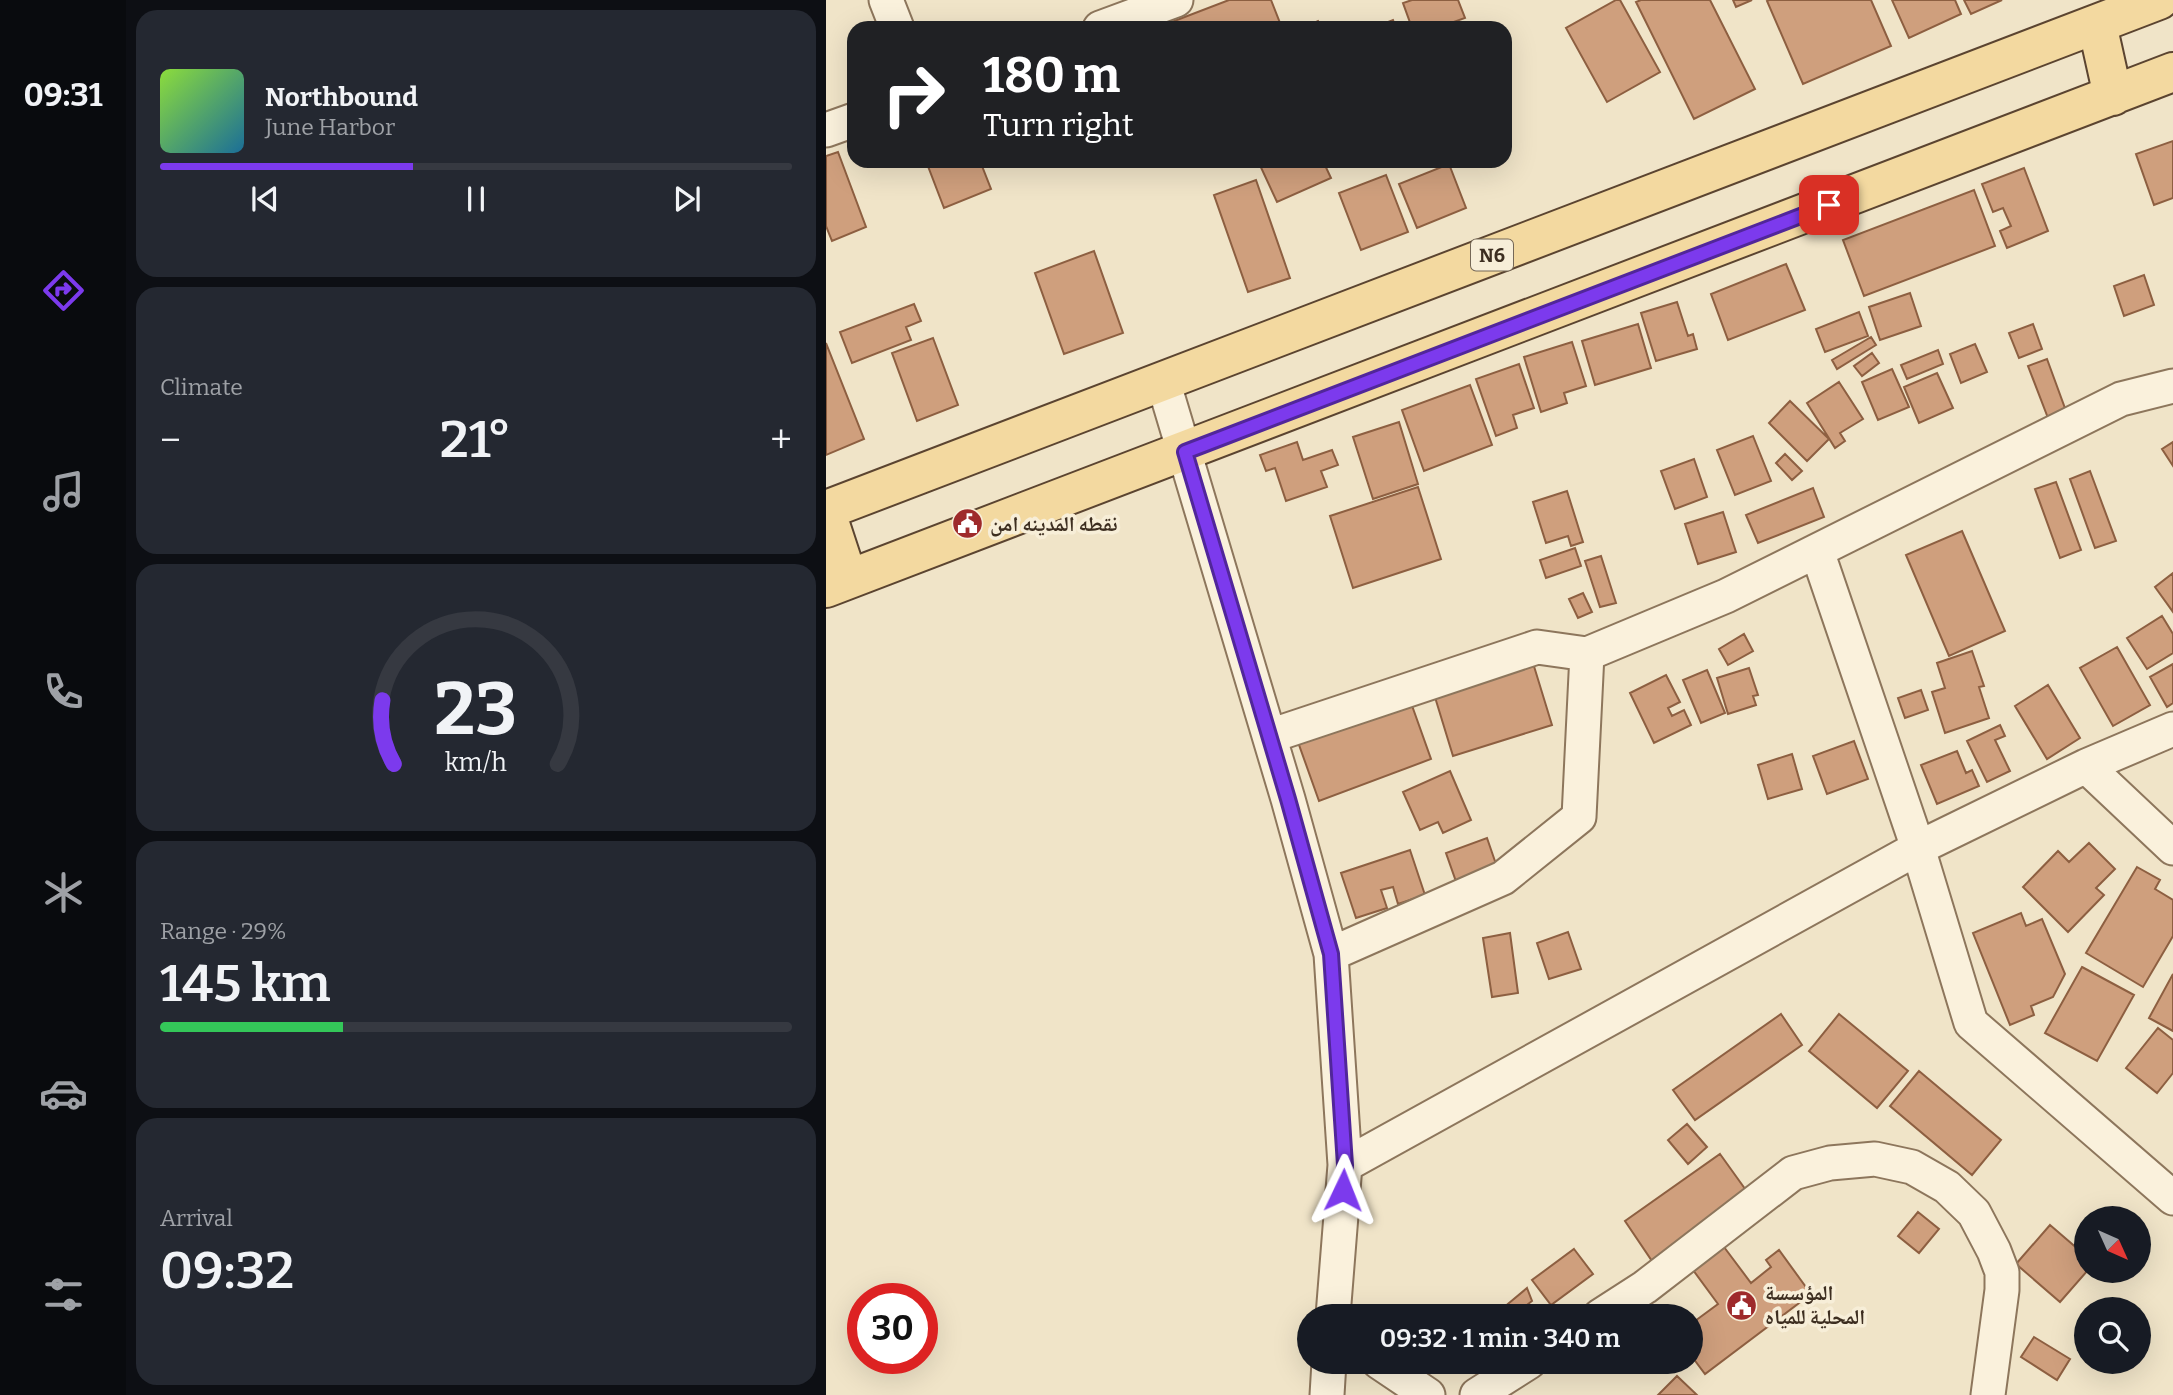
<!DOCTYPE html>
<html lang="en">
<head>
<meta charset="utf-8">
<style>
	:root { --surface:#171b24; --page:#242831; --text:#f1f3f6; --muted:#9ea1a6; --line:#363941; --accent:#7c3aed }
	body { margin:0; font-family:Bitter,"Noto Naskh Arabic",serif; background:var(--page); color:var(--text); height:100vh; display:flex; flex-direction:column; font-size:26px; white-space:nowrap }
	* { box-sizing:border-box; margin:0 }
	p { font-size:23px; color:var(--muted) }
	.icon { flex:none; width:38px; height:38px; fill:none; stroke:currentColor; stroke-width:2; stroke-linecap:round; stroke-linejoin:round }
	.map { position:relative; flex:1; overflow:hidden }
	.panel { display:flex; flex-direction:column; gap:10px; padding:10px; background:#0d0f14; width:700px }
	.panel>* { flex:none }
	.hud { position:absolute; left:21px; top:21px; width:665px; height:147px; border-radius:21px; box-shadow:0 7px 28px #0002; background:#202124; color:#fff; overflow:hidden }
	.needle { width:46px; rotate:135deg }
	.tools { position:absolute; left:1248px; top:1206px; display:grid; gap:14px }
	.tools a { display:grid; place-items:center; width:77px; height:77px; border-radius:50%; background:var(--surface); box-shadow:0 7px 28px #0002; font-size:35px }
	.speed { position:absolute; left:21px; top:1283px; display:flex; gap:14px; font-size:35px; font-weight:700; text-align:center }
	.speed>* { display:grid; place-content:center; width:91px; height:91px; border-radius:50%; background:var(--surface); box-shadow:0 7px 28px #0002; line-height:1 }
	.speed .limit { border:10px solid #d22; background:#fff; color:#111 }
	.pin { position:absolute; display:grid; place-items:center; width:60px; height:60px; color:#fff; margin:-30px; border-radius:14px; box-shadow:0 4px 10px #0006 }
	.me { position:absolute; width:77px; margin:-38px; rotate:2deg; stroke-linejoin:round; filter:drop-shadow(0 0 5px #0008) }
	.turn { display:flex; align-items:center; gap:24px; height:147px; padding:0 21px; font-size:32px }
	.turn .icon { width:91px; height:91px; stroke-width:2.5 }
	.turn b { display:block; font-size:49px; line-height:60px }
	.big { font-size:52px; font-weight:600; line-height:1.1 }
	.panel .widget { flex:1; display:flex; flex-direction:column; justify-content:center; gap:10px; min-width:0; padding:0 24px; border-radius:21px; background:var(--page) }
	.panel .dial { align-items:center; gap:0 }
	.dial svg { height:182px; overflow:visible; fill:none; stroke:var(--line); stroke-width:7; stroke-linecap:round; text-anchor:middle }
	.dial text { fill:var(--text); stroke:none }
	.song { display:flex; align-items:center; gap:21px }
	.cover { width:84px; height:84px; border-radius:10px; background:linear-gradient(135deg,hsl(90 70% 55%),hsl(200 70% 35%)) }
	.played { height:7px; border-radius:4px; background:linear-gradient(90deg,var(--accent) 40%,var(--line) 40%) }
	.keys { display:flex; justify-content:space-around; direction:ltr }
	.heat { display:flex; justify-content:space-between; align-items:center; font-size:38px; direction:ltr }
	.charge { height:10px; border-radius:5px; background:linear-gradient(90deg,#34c759 29%,var(--line) 0) }
	.trip { position:absolute; left:471px; top:1304px; width:406px; height:70px; border-radius:35px; background:var(--surface); box-shadow:0 7px 28px #0002; font-weight:600; line-height:70px; text-align:center }
	main { display:flex; flex:1; min-height:0 }
	.tab-bar { display:flex; flex-direction:column; width:126px; justify-content:space-around; align-items:center; background:#090b0e; color:var(--muted) }
	.tab-bar .icon { width:49px; height:49px }
	.tab-bar .selected { color:var(--accent) }
	.tab-bar b { font-size:32px; color:var(--text) }
	.map>svg:first-child { display:block }
</style>
</head>
<body>
<main>
<nav class="tab-bar">
<b>09:31</b>
<svg class="icon selected" aria-label="directions" viewBox="0 0 24 24"><path d="M12 3l9 9-9 9-9-9zM9 14v-3h6M13 9l2 2-2 2"/></svg>
<svg class="icon" aria-label="music" viewBox="0 0 24 24"><path d="M9 18V5l10-2v13"/><circle cx="6" cy="18" r="3"/><circle cx="16" cy="16" r="3"/></svg>
<svg class="icon" aria-label="phone" viewBox="0 0 24 24"><path d="M5 4h4l2 5-3 2q2 4 5 5l2-3 5 2v4C11 20 4 13 5 4z"/></svg>
<svg class="icon" aria-label="climate" viewBox="0 0 24 24"><path d="M12 3v18M4 7l16 10M4 17L20 7"/></svg>
<svg class="icon" aria-label="car" viewBox="0 0 24 24"><path d="M5 17H2v-5l4-1 3-4h7l3 4 3 1v5h-3M9 17h6M6 11h13"/><circle cx="7" cy="17" r="2"/><circle cx="17" cy="17" r="2"/></svg>
<svg class="icon" aria-label="filters" viewBox="0 0 24 24"><path d="M4 7h16M4 17h16"/><circle cx="9" cy="7" r="2"/><circle cx="15" cy="17" r="2"/></svg>
</nav>
<section class="panel">
<div class="widget">
<div class="song"><i class="cover"></i><div><b>Northbound</b><p>June Harbor</p></div></div>
<div class="played"></div>
<div class="keys"><svg class="icon" aria-label="previous" viewBox="0 0 24 24"><path d="M18 5L8 12l10 7zM5 5v14"/></svg><svg class="icon" aria-label="pause" viewBox="0 0 24 24"><path d="M8 5v14M16 5v14"/></svg><svg class="icon" aria-label="next" viewBox="0 0 24 24"><path d="M6 5l10 7-10 7zM19 5v14"/></svg></div>
</div>
<div class="widget"><p>Climate</p>
<div class="heat"><a>−</a><b class="big">21°</b><a>+</a></div>
</div>
<div class="widget dial"><svg viewBox="0 0 100 80">
<path d="M14 69A42 42 0 1 1 86 69"/>
<path d="M14 69A42 42 0 0 1 9 41" stroke="#7c3aed"/>
<text x="50" y="56" font-size="32" font-weight="700">23</text>
<text x="50" y="72" font-size="11">km/h</text>
</svg></div>
<div class="widget"><p>Range · 29%</p><b class="big">145 km</b><div class="charge"></div></div>
<div class="widget"><p>Arrival</p><b class="big">09:32</b></div>
</section>
<div class="map">
<svg width="1347" height="1395" viewBox="0 0 1347 1395">
	<rect width="100%" height="100%" fill="#f0e4c8"/>
	<path fill="#cf9f7d" stroke="#8d5f41" stroke-width="2" d="M403,0H445L454,23L441,28H330Z
		M586,0H632L639,18L611,28H586L577,3Z
		M790,0H794L834,72L781,102L740,28Z
		M815,0H884L929,89L868,119L810,2Z
		M907,0H926L910,7Z
		M943,0H1045L1065,46L977,84L941,1Z
		M1066,0H1129L1135,14L1083,38Z
		M1138,0H1176L1145,14Z
		M567,20L570,28H547Z
		M492,21L496,28H478Z
		M1347,141V198L1328,205L1310,154Z
		M12,152L40,227L6,241L0,226V156Z
		M100,161H154L165,189L118,208Z
		M432,161H497L505,178L451,202Z
		M623,164L640,208L591,228L573,184Z
		M1198,168L1222,231L1181,248L1174,231L1185,226L1177,208L1167,212L1156,184Z
		M560,175L582,232L535,250L513,193Z
		M430,180L464,278L422,292L388,195Z
		M1148,190L1169,246L1038,296L1017,240Z
		M268,251L297,333L238,354L209,273Z
		M960,264L979,310L902,340L885,294Z
		M1318,275L1328,305L1298,316L1288,286Z
		M1084,293L1095,326L1054,340L1043,307Z
		M851,302L862,336L867,334L871,349L830,361L815,313Z
		M88,304L95,321L80,327L85,340L26,363L14,332Z
		M1033,312L1042,336L999,352L990,329Z
		M812,324L825,368L769,385L756,341Z
		M1207,324L1216,349L1193,358L1183,333Z
		M1045,337L1050,345L1011,369L1006,360Z
		M107,338L132,405L91,421L66,353Z
		M746,342L760,386L738,393L741,403L715,412L698,357Z
		M0,343L38,439L0,455Z
		M1149,344L1161,372L1135,383L1124,354Z
		M1112,350L1117,364L1081,379L1075,365Z
		M1046,353L1053,363L1036,376L1028,366Z
		M1221,359L1240,411L1222,418L1202,366Z
		M693,364L708,408L687,415L691,428L670,436L650,379Z
		M1066,369L1083,407L1052,420L1036,382Z
		M1111,373L1127,408L1093,423L1078,387Z
		M1013,382L1037,419L1014,433L1019,441L1009,448L981,403Z
		M644,385L666,445L598,471L576,410Z
		M964,401L1003,439L981,461L943,423Z
		M573,422L592,484L547,499L527,437Z
		M927,436L945,481L909,495L891,450Z
		M471,442L477,460L506,450L512,465L495,471L501,487L460,501L449,468L440,471L434,455Z
		M1347,442V466L1336,449Z
		M959,454L976,471L966,480L950,463Z
		M868,459L881,497L849,509L835,471Z
		M1264,471L1290,541L1269,548L1244,479Z
		M1230,482L1255,550L1234,558L1209,489Z
		M592,487L615,559L527,588L504,516Z
		M987,488L998,517L932,543L920,515Z
		M741,491L757,542L745,546L742,536L720,543L707,502Z
		M897,512L910,552L872,564L859,524Z
		M1136,531L1179,631L1123,656L1080,555Z
		M749,548L755,566L720,578L714,560Z
		M775,556L790,603L774,607L759,561Z
		M1347,573V612L1329,587Z
		M757,593L766,612L752,618L743,599Z
		M1336,616L1347,634V653L1321,669L1301,638Z
		M918,634L927,651L902,665L893,649Z
		M1291,647L1324,705L1287,726L1254,668Z
		M1146,651L1158,686L1153,687L1163,718L1119,733L1106,692L1119,688L1111,663Z
		M707,663L726,725L627,756L608,694Z
		M1347,664V703L1341,707L1324,677Z
		M923,668L932,695L927,696L930,705L902,714L891,678Z
		M881,670L899,713L875,723L857,680Z
		M840,675L854,702L842,708L846,716L858,710L865,725L828,743L804,693Z
		M1222,685L1254,738L1221,759L1189,706Z
		M1095,690L1102,710L1079,718L1072,698Z
		M584,700L605,759L493,801L472,742Z
		M1174,725L1179,736L1169,740L1184,771L1161,782L1141,741Z
		M1028,741L1042,779L1001,794L987,756Z
		M1131,751L1140,773L1146,770L1153,786L1111,804L1095,765Z
		M966,754L976,789L942,799L932,765Z
		M624,771L645,820L617,833L612,822L594,830L577,792Z
		M661,838L671,867L633,890L620,853Z
		M1263,843L1289,869L1270,888L1278,895L1242,932L1197,887L1232,851L1243,862Z
		M584,850L599,895L572,904L567,887L555,890L561,908L530,918L515,873Z
		M1311,867L1334,880L1329,889L1347,900V936L1317,987L1260,953Z
		M1195,913L1200,926L1216,919L1239,974L1227,997L1205,1006L1208,1015L1184,1025L1147,933Z
		M742,932L755,969L723,979L711,943Z
		M684,933L692,993L666,997L657,938Z
		M1256,967L1308,995L1271,1061L1219,1033Z
		M1347,974V1031L1323,1018Z
		M955,1014L976,1045L869,1120L847,1090Z
		M1013,1014L1082,1071L1051,1108L983,1051Z
		M1332,1028L1347,1040V1073L1331,1093L1300,1068Z
		M1093,1071L1175,1140L1146,1175L1064,1106Z
		M861,1124L881,1147L862,1164L842,1140Z
		M894,1154L922,1193L826,1261L799,1221Z
		M1092,1212L1113,1229L1093,1253L1072,1236Z
		M1224,1225L1260,1256V1270H1262L1234,1302L1190,1264Z
		M898,1247L925,1283L945,1267L940,1260L953,1250L985,1294L879,1374L864,1354V1316H861L863,1314L869,1321L892,1304L867,1270Z
		M748,1249L767,1274L725,1305L706,1280Z
		M701,1288L706,1301L687,1316H685L677,1308Z
		M1208,1337L1244,1359L1231,1380L1195,1357Z
		M851,1376L871,1395H832Z"/>
	<g fill="none" stroke-linecap="round" stroke-linejoin="round">
		<defs>
			<path id="minor" d="M60,0L71,28
				M274,28L350,0
				M0,130L28,120
				M337,381L462,799L505,954L519,1165L507,1316
				M991,551L1092,848L1145,1023L1347,1198
				M444,736L711,647L761,654
				M1260,766L1347,848
				M505,954L677,878L753,817L761,654L900,596L1295,399L1347,386
				M519,1165L1092,848L1260,766L1347,729
				M774,1316L819,1287L967,1173L1004,1163L1049,1159L1086,1167L1121,1187L1148,1213L1168,1251L1176,1272V1290L1162,1395
				M553,1362L602,1395
				M501,1395L503,1362
				M651,1395L703,1362"/>
			<path id="primary" d="M1271,24L1287,96
				M0,510L1333,0
				M0,512L22,579
				M0,588L1347,72"/>
		</defs>
		<use href="#minor" stroke="#8d765c" stroke-width="37"/>
		<use href="#primary" stroke="#5b4430" stroke-width="42"/>
		<use href="#minor" stroke="#faf1dc" stroke-width="33"/>
		<use href="#primary" stroke="#f3d9a0" stroke-width="38"/>
	</g>
	<g fill="none" stroke-linecap="round" stroke-linejoin="round">
		<defs>
			<path id="route" d="M517,1190L519,1165L505,954L462,799L359,452L1003,205"/>
		</defs>
		<use href="#route" stroke="#51269a" stroke-width="18"/>
		<use href="#route" stroke="#7c3aed" stroke-width="12"/>
	</g>
	<defs>
		<symbol id="civic-disc" viewBox="-11 -11 22 22"><circle r="9.5" fill="#9e2a2b" stroke="#f7eed8"/><path d="M-.6-6.5H3V-4.5H.6V-3L4-1V1h2V6H-6V1h2V-1L-.6-3ZM-1.2 2.5V6h2.4V2.5Z" fill="#fff"/></symbol>
	</defs>
	<g fill-rule="evenodd">
		<use href="#civic-disc" x="124" y="506" width="35" height="35"/>
		<use href="#civic-disc" x="898" y="1288" width="35" height="35"/>
	</g>
	<g text-anchor="middle" stroke-width="7" stroke-linejoin="round" paint-order="stroke">
		<rect fill="#f7eed8" stroke="#756857" stroke-width="2" x="645" y="239.5" width="42" height="31" rx="5"/>
		<g font-size="19" font-weight="bold" fill="#3d2e20">
			<text x="666" y="262">N6</text>
		</g>
		<g font-size="21" font-weight="bold" fill="#3d2e20" stroke="#f7eed8" text-anchor="start">
			<text x="164" y="531">نقطه المدينه امن</text>
			<text x="939" y="1300">المؤسسة<tspan x="939" dy="24">المحلية للمياه</tspan></text>
		</g>
	</g>
</svg>
<div class="tools">
<a><svg class="needle" viewBox="-14 -14 28 28"><path d="M0-13l5 13h-10z" fill="#e53935"/><path d="M0 13l5-13h-10z" fill="#9ea1a6"/></svg></a>
<a><svg class="icon" aria-label="search" viewBox="0 0 24 24"><circle cx="10" cy="10" r="6"/><path d="M15 15l6 6"/></svg></a>
</div>
<div class="speed"><div class="limit">30</div></div>
<div class="pin" style="left:1003px;top:205px;background:#d93025"><svg class="icon" aria-label="arrive" viewBox="0 0 24 24"><path d="M6 21V4h12l-3 4 3 4H6"/></svg></div>
<svg class="me" style="left:517px;top:1190px" viewBox="-20 -20 40 40"><path d="M0-17L14 15 0 8-14 15z" fill="#7c3aed" stroke="#fff" stroke-width="4"/></svg>
<div class="trip">09:32 · 1 min · 340 m</div>
<div class="hud">
<div class="turn"><svg class="icon" aria-label="right" viewBox="0 0 24 24"><path d="M7 20v-9h11M14 6l5 5-5 5"/></svg><div><b>180 m</b>Turn right</div></div>
</div>
</div>
</main>
</body>
</html>
